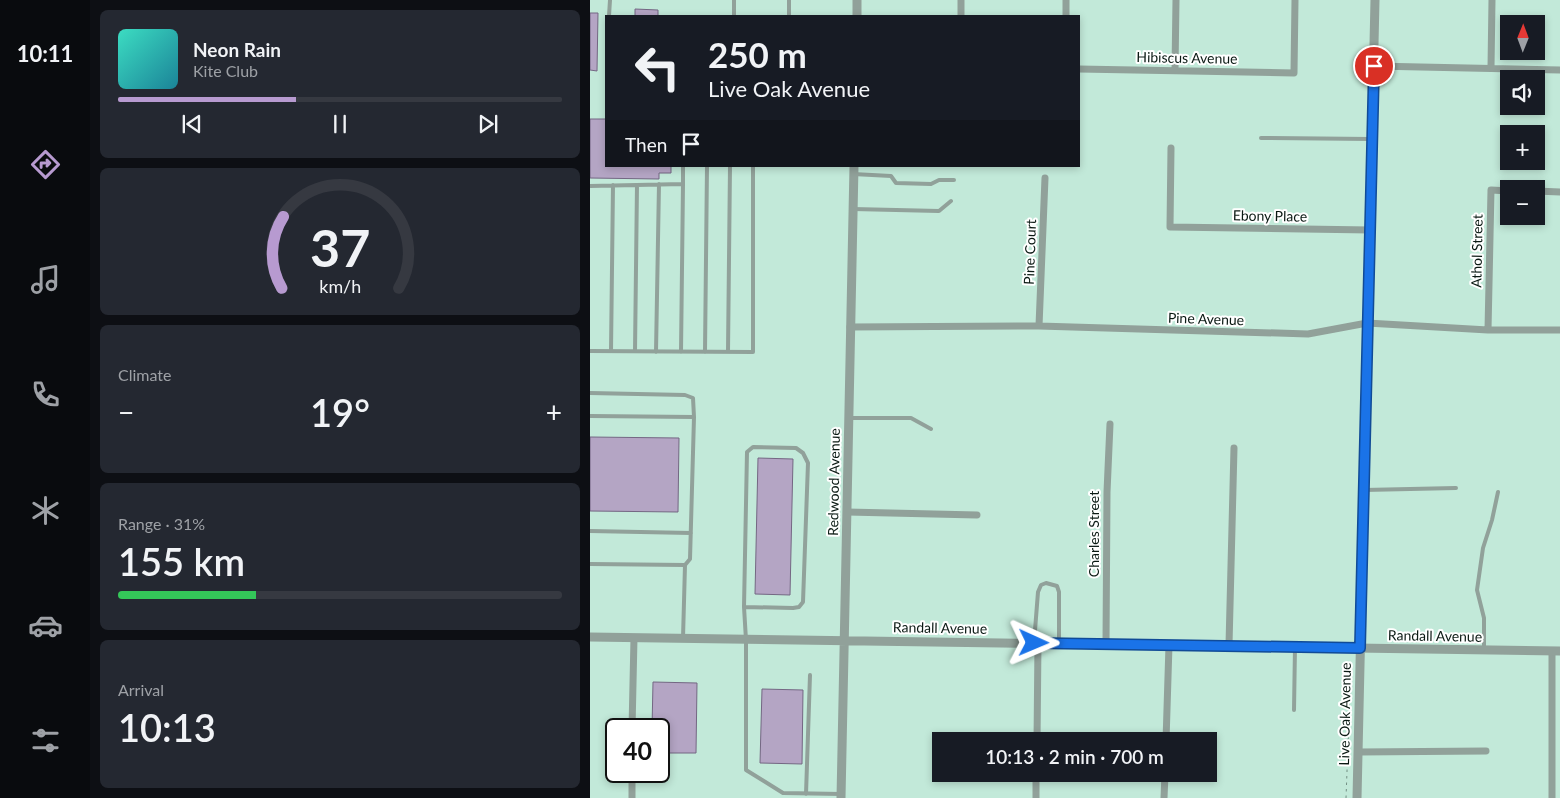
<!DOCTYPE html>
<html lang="en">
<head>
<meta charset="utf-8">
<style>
	:root { --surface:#171b24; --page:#242831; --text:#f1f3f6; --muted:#9ea1a6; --line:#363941; --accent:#b79ad0 }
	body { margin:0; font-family:Lato,sans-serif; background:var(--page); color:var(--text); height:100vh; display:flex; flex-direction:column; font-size:19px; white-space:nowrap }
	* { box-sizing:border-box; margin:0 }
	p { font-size:16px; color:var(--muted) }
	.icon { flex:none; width:28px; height:28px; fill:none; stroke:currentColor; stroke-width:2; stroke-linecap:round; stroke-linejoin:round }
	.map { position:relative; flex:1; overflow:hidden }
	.drawer { display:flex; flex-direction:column; gap:10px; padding:10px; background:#0d0f14; width:500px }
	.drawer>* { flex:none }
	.banner { position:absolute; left:15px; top:15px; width:475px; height:152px; border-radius:0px; box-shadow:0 2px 8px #0003; background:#171b24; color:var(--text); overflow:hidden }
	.needle { width:32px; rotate:1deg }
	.fabs { position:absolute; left:910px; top:15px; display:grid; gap:10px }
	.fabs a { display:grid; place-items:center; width:45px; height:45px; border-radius:0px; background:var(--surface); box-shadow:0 2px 8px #0003; font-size:25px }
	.speed { position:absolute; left:15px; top:718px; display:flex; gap:10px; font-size:25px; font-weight:700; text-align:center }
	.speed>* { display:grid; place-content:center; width:65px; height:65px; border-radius:50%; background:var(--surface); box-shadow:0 2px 8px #0003; line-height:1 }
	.speed .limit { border:2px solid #111; border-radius:8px; background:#fff; color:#111 }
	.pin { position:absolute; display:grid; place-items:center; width:42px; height:42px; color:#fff; margin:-21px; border:2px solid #fff; border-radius:50%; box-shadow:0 1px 5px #0007 }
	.me { position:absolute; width:55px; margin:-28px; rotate:91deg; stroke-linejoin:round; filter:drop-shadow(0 0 4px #0008) }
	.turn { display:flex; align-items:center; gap:18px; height:105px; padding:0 20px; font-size:22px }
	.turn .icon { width:65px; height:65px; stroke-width:2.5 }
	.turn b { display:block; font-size:35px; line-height:42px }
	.then { display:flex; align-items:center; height:48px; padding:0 20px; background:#0003; gap:10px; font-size:19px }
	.big { font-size:38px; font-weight:600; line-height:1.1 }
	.drawer .tile { flex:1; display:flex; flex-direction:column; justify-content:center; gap:8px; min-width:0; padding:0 18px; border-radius:8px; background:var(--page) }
	.drawer .dial { align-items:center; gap:0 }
	.dial svg { height:130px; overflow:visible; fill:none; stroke:var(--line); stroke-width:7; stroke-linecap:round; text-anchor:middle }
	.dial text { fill:var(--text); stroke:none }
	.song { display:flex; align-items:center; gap:15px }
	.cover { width:60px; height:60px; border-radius:8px; background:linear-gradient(135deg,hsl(170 70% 55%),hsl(190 70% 35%)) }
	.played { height:5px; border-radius:2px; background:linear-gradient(90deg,var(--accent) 40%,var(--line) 40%) }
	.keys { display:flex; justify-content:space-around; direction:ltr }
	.heat { display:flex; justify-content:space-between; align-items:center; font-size:28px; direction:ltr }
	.charge { height:8px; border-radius:4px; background:linear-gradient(90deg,#34c759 31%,var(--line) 0) }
	.trip { position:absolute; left:342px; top:732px; width:285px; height:50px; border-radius:0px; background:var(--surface); box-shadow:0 2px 8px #0003; font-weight:600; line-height:50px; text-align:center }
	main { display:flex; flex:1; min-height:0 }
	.menu { display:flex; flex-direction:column; width:90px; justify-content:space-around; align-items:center; background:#090b0e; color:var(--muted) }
	.menu .icon { width:35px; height:35px }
	.menu .selected { color:var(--accent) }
	.menu b { font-size:22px; color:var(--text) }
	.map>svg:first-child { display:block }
</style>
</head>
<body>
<main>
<nav class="menu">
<b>10:11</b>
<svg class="icon selected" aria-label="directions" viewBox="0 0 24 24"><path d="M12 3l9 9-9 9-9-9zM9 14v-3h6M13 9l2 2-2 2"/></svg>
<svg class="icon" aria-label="music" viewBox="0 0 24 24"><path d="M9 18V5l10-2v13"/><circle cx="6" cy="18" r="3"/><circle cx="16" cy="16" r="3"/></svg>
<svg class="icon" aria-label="phone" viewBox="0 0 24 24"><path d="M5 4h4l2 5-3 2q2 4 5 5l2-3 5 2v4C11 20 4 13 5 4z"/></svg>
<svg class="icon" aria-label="climate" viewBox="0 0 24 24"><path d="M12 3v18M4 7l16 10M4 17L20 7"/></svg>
<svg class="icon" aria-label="car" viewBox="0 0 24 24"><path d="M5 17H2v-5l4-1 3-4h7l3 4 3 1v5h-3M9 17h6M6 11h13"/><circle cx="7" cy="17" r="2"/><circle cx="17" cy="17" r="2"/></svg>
<svg class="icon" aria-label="filters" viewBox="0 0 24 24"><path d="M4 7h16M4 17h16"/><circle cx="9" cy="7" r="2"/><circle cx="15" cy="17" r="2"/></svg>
</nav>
<section class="drawer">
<div class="tile">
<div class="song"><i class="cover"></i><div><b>Neon Rain</b><p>Kite Club</p></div></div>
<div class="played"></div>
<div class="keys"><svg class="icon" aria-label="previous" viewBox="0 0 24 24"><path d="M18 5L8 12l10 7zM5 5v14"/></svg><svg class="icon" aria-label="pause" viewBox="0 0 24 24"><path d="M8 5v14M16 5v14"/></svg><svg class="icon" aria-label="next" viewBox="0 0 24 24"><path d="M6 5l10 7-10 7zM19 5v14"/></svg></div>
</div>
<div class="tile dial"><svg viewBox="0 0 100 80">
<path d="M14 69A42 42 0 1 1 86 69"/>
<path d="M14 69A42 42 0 0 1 15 25" stroke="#b79ad0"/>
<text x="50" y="56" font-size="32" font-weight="700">37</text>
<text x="50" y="72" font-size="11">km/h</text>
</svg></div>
<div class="tile"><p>Climate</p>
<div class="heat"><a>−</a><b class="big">19°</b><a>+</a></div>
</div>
<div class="tile"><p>Range · 31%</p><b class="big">155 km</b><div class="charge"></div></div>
<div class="tile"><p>Arrival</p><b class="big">10:13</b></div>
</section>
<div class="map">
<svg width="970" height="798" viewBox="0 0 970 798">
	<rect width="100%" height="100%" fill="#c2e9d9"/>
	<path fill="#b4a5c4" stroke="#746783" d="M45,9L68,10V16H45Z
		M0,13H8L7,71L0,70Z
		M0,119H16V166H81V173H69V179L0,178Z
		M0,437L89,438L88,512L0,511Z
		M168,458L203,459L200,595L165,594Z
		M63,682L107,683L106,753H69V729H62Z
		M172,689L213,690L212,764L170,763Z"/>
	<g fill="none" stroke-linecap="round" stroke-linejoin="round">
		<path stroke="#739084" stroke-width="1" stroke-dasharray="2.5 4" stroke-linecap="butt" d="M756,798L760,692"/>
		<path stroke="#91a19a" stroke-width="4" d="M19,16L20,0
			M144,16V0
			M199,16V0
			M671,138L781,139
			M263,174L301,176L306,183L341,184L349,180H364
			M0,186L93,184V166
			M263,209L349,211L361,201
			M0,351L163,352V166
			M21,351L23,185
			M45,351L47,185
			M66,352L69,184
			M91,352L93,184
			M115,352L117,166
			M138,352L140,166
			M0,393L95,395L103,398L104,417
			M0,416L104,417L100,559L95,565L0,564
			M259,418H321L341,429
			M774,490L866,488
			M0,531L101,533
			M154,607L203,608L209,607L213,602L218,463L213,453L206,448L163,447L157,452L154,607L156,640V770L193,793L251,794
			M93,638L95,565
			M444,643L448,592L451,585L456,583L467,586L469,592V643
			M894,650V618L887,590L893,548L902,520L908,492
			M704,710L705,647
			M216,794L220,675"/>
		<path stroke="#91a19a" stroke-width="7" d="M371,16V0
			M476,16V0
			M784,66L970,70
			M901,68L902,0
			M489,69L704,73L705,0
			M585,70L586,0
			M581,148L580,227L780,230
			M946,191L970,192
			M449,326L455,178
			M260,327L449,326L718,334L777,323L898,330H970
			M898,330L901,190L919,191
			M257,512L387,515
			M516,644L517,492L520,424
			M639,645L644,448
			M42,729L44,638
			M447,741L448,643
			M576,741L579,645
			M769,752L896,751
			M42,798V771
			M446,798V774
			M574,798L575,774
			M962,798V651"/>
		<path stroke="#91a19a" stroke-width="9" d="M267,16V0
			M0,637L970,651
			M251,798L264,166
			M767,798L785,0"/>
	</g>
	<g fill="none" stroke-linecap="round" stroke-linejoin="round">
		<defs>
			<path id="route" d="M444,643L770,648L784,66"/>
		</defs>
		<use href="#route" stroke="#114b97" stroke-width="12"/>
		<use href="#route" stroke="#1a73e8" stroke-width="9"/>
	</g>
	<g text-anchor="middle" stroke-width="4" stroke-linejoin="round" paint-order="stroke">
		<g font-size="14" fill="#0a1913" stroke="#fff">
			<text transform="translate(597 58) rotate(1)" y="5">Hibiscus Avenue</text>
			<text transform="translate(680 216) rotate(1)" y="5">Ebony Place</text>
			<text transform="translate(887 251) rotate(-89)" y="5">Athol Street</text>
			<text transform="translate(440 252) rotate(-88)" y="5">Pine Court</text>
			<text transform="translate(616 319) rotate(2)" y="5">Pine Avenue</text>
			<text transform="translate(244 482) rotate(-89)" y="5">Redwood Avenue</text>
			<text transform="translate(504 534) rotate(-90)" y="5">Charles Street</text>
			<text transform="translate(350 628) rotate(1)" y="5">Randall Avenue</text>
			<text transform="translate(845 636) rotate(1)" y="5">Randall Avenue</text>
			<text transform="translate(755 714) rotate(-89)" y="5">Live Oak Avenue</text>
		</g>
	</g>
</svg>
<div class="fabs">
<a><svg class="needle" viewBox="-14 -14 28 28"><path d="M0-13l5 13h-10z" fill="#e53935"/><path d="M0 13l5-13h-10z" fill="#9ea1a6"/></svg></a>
<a><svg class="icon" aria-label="sound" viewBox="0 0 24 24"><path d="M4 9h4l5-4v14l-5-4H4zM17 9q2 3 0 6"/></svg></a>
<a>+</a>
<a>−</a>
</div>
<div class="speed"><div class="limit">40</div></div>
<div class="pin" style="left:784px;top:66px;background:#d93025"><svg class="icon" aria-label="arrive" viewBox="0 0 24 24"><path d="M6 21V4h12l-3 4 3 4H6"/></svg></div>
<svg class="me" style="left:444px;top:643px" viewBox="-20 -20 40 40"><path d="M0-17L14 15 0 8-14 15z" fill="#1a73e8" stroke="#fff" stroke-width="4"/></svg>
<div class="trip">10:13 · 2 min · 700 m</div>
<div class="banner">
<div class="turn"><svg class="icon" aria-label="left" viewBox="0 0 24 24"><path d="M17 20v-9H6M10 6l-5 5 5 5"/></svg><div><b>250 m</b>Live Oak Avenue</div></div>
<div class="then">Then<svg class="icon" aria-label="arrive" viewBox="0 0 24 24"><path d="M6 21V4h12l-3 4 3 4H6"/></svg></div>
</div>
</div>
</main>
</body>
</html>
